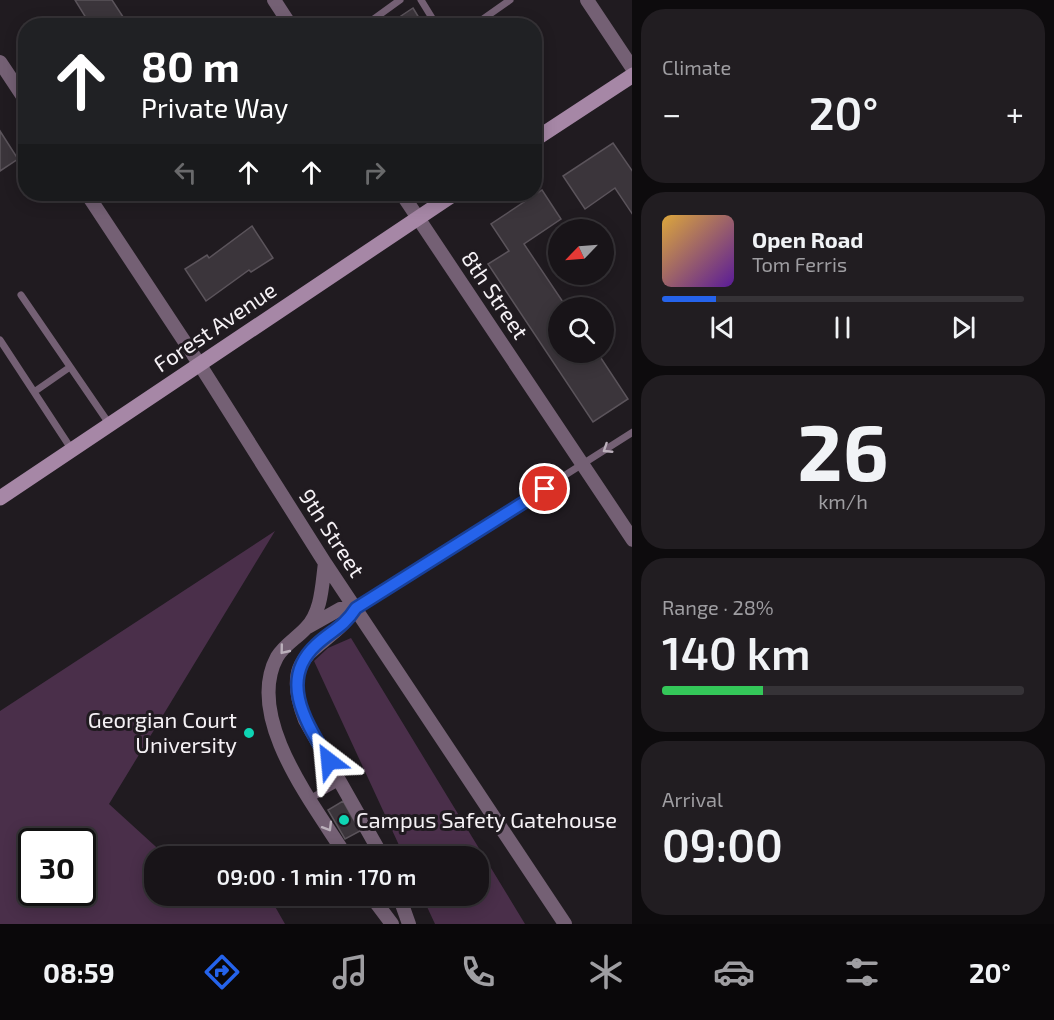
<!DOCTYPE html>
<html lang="en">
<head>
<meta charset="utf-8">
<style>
	:root { --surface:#181418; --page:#211d21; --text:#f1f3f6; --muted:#9f9ea2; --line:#363337; --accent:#2563eb }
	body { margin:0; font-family:"Exo 2",sans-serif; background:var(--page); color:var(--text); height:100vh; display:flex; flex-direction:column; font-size:22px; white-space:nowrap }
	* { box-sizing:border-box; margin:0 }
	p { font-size:20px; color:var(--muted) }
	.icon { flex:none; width:33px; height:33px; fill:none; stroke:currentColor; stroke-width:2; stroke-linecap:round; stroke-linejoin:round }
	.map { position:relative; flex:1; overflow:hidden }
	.drawer { display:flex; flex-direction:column; gap:9px; padding:9px; background:#0d0b0d; width:422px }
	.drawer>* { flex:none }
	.banner { position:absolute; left:18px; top:18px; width:524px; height:183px; border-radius:24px; box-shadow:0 3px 15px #0003,0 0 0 2px var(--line); background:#202124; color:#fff; overflow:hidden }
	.needle { width:39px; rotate:245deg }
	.buttons { position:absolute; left:548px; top:219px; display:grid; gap:12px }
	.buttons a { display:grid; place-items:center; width:66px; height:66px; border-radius:50%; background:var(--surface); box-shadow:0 3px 15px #0003,0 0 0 2px var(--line); font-size:30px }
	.speed { position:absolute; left:18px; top:828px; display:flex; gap:12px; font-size:30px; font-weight:700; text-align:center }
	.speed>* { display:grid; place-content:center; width:78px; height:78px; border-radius:50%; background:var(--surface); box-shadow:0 3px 15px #0003,0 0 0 2px var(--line); line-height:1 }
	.speed .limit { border:3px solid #111; border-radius:9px; background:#fff; color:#111 }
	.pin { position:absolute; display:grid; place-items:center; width:51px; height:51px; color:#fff; margin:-26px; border:3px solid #fff; border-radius:50%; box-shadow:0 2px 6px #0007 }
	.me { position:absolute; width:66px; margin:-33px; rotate:331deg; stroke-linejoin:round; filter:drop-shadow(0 0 4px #0008) }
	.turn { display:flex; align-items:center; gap:21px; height:126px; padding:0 24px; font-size:27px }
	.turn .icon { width:78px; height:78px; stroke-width:2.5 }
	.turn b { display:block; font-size:42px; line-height:51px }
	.lanes { display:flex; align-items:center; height:57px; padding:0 24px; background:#0003; justify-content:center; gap:30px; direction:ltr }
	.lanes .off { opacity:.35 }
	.big { font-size:45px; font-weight:600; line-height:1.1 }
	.drawer .widget { flex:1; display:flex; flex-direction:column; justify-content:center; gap:9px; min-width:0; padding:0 21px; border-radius:24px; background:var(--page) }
	.drawer .dial { align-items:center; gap:0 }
	.dial b { font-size:78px; line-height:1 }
	.song { display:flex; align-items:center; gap:18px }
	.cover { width:72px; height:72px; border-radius:9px; background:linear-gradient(135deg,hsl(40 70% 55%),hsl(270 70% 35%)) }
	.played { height:6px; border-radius:3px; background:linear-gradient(90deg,var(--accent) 15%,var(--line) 15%) }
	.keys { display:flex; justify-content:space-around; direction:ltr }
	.heat { display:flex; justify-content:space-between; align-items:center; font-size:33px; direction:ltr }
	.charge { height:9px; border-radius:4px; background:linear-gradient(90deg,#34c759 28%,var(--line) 0) }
	.trip { position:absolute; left:144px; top:846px; width:345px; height:60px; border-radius:24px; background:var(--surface); box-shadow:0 3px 15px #0003,0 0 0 2px var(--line); font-weight:600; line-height:60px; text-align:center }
	.dock { display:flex; height:96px; justify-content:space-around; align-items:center; background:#0a080a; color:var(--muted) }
	.dock .icon { width:42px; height:42px }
	.dock .current { color:var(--accent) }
	.dock b { font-size:27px; color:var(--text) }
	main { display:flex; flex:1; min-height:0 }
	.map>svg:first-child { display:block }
</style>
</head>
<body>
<main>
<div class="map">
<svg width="633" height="924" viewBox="0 0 633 924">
	<rect width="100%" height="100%" fill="#201b20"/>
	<path fill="#4a2f4a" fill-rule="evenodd" d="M275,531L109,804L166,856H154V896H269L285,924H0V711ZM32,842H82V892H32Z
		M351,638L525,924H435L422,896H478V856H404L314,661L328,648Z"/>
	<path fill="#3b353b" stroke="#5b545b" stroke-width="1.5" d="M75,0H112L129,26H91Z
		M413,8L424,26H386Z
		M0,131L18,159L0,171Z
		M613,143L633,172V215L615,188L585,209L563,176Z
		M542,190L561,219L524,244L567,308H558V352H597L628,399L593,422L488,264L509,251L491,224Z
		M252,226L273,258L251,272L249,270L206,301L185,269L207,255L209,258Z
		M343,801L360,831L345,839L328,810Z"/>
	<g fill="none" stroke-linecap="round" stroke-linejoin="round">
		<path stroke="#746074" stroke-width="7" d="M421,0L437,26
			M364,26L400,0
			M473,26L510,0
			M21,295L110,425
			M0,340L72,450
			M34,392L70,367
			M356,608L633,432
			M311,798L340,782"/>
		<path stroke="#746074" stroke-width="14" d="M274,0L291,26
			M587,0L633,69
			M0,62L26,101
			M87,194L200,365L325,563L565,924
			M402,194L633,540
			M325,563C322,584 322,612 306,628C297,638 284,645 277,657C244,718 315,806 346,856
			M356,608C326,654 277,647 305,720L382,856
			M308,627L340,609L356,608
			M371,896L392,924
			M399,896L409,924"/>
		<path stroke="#a687a6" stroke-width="15" d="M534,140L633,75
			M0,498L454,194"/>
	</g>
	<defs><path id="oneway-chevron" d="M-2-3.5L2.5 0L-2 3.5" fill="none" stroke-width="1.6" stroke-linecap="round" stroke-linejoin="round" transform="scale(1.5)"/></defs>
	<g stroke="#bbb0bb">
		<use href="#oneway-chevron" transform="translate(607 449) rotate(147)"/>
		<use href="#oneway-chevron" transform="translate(284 650) rotate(129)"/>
		<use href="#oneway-chevron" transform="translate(328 827) rotate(59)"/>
	</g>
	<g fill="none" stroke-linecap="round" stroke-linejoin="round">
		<defs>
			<path id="route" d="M329,761C308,725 277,681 316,645C332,630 343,628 356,608L545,489"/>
		</defs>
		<use href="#route" stroke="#184099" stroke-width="15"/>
		<use href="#route" stroke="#2563eb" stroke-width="10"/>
	</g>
	<g fill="#0ed5b4" stroke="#201b20" stroke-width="2">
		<circle cx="249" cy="733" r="6"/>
		<circle cx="344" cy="820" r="6"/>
	</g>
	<g text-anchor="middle" stroke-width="6" stroke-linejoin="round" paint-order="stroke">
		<g font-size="22" fill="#f5f1f5" stroke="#201b20">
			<text transform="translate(495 295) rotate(56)" y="8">8th Street</text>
			<text transform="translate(215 327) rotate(-34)" y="8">Forest Avenue</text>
			<text transform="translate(332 533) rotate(57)" y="8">9th Street</text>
		</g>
		<g font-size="22" fill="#f5f1f5" stroke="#201b20" text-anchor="end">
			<text x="237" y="728">Georgian Court<tspan x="237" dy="25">University</tspan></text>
			<text x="356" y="828" text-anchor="start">Campus Safety Gatehouse</text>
		</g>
	</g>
</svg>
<div class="buttons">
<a><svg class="needle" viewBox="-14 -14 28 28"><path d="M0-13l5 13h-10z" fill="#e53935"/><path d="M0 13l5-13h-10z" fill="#9f9ea2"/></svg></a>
<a><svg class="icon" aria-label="search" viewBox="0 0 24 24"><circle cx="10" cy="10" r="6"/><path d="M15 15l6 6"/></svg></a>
</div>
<div class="speed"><div class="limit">30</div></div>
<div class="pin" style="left:545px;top:489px;background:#d93025"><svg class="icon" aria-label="arrive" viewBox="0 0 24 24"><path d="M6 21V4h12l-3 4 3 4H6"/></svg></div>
<svg class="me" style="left:329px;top:761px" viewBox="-20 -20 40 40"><path d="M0-17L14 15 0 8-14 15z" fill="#2563eb" stroke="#fff" stroke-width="4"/></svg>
<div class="trip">09:00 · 1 min · 170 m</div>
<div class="banner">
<div class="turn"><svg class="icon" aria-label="ahead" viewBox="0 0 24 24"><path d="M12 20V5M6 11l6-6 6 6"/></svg><div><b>80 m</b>Private Way</div></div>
<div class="lanes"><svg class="icon off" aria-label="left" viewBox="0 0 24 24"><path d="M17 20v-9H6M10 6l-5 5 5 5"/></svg><svg class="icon" aria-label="ahead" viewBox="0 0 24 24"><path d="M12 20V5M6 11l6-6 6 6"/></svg><svg class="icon" aria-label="ahead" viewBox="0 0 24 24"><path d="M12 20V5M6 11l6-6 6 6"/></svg><svg class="icon off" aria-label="right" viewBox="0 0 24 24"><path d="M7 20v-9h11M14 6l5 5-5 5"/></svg></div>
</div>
</div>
<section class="drawer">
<div class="widget"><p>Climate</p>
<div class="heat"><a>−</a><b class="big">20°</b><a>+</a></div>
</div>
<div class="widget">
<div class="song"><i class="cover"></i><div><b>Open Road</b><p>Tom Ferris</p></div></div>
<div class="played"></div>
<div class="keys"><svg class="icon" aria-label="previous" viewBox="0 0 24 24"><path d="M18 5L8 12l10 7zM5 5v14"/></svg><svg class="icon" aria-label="pause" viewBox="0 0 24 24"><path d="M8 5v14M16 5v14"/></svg><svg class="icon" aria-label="next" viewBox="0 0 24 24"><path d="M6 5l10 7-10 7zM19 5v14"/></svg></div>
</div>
<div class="widget dial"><b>26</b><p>km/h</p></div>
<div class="widget"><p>Range · 28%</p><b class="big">140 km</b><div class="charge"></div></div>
<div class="widget"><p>Arrival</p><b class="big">09:00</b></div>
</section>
</main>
<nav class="dock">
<b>08:59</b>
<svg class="icon current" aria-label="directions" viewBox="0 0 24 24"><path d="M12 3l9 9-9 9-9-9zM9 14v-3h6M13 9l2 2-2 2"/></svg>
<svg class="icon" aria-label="music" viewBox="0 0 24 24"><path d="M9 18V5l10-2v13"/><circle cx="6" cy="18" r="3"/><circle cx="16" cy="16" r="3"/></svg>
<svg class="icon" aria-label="phone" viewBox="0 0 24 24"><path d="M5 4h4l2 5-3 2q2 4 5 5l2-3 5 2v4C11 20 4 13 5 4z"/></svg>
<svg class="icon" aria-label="climate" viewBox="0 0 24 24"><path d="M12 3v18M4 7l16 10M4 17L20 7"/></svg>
<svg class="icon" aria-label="car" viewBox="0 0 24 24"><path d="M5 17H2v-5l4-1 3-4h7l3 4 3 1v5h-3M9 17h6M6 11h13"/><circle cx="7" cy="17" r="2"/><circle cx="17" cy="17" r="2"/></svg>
<svg class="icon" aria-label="filters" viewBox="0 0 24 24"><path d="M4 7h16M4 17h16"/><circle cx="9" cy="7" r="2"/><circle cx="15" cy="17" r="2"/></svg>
<b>20°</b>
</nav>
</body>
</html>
